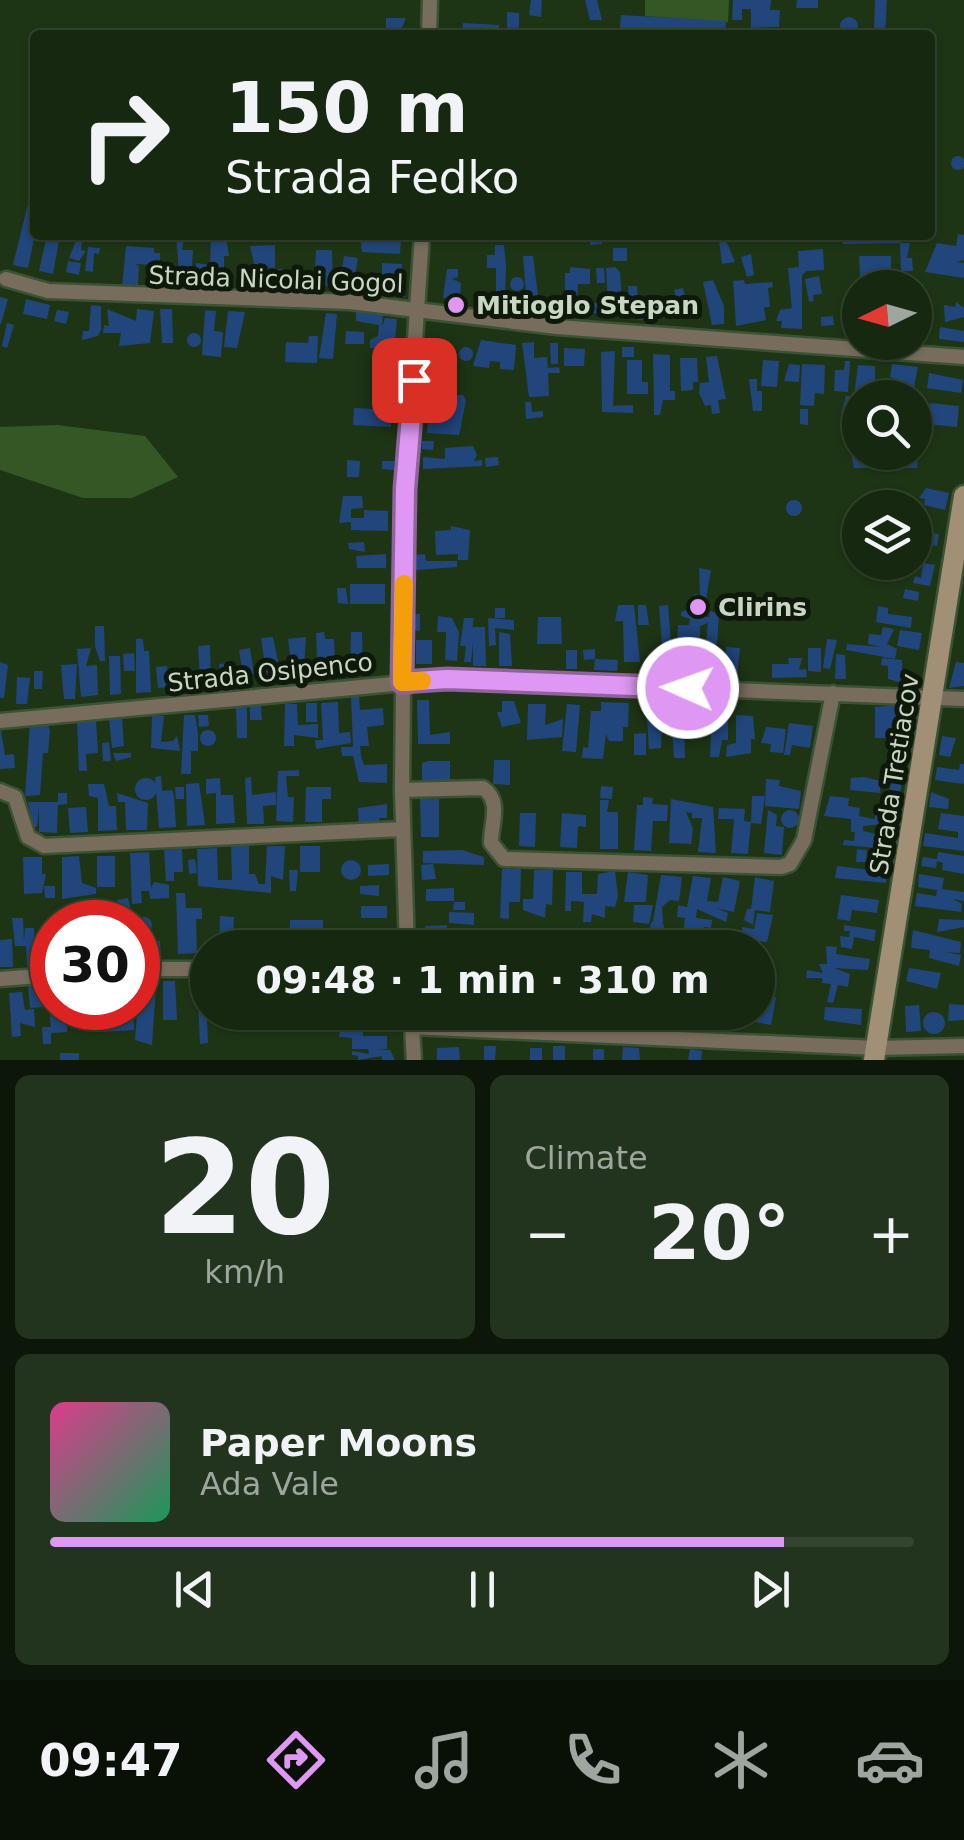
<!DOCTYPE html>
<html lang="en">
<head>
<meta charset="utf-8">
<style>
	:root { --surface:#162810; --page:#23341e; --text:#f1f3f6; --muted:#9ea69f; --line:#354430; --accent:#de98f3 }
	body { margin:0; font-family:"DejaVu Sans",sans-serif; background:var(--page); color:var(--text); height:100vh; display:flex; flex-direction:column; font-size:38px; white-space:nowrap }
	* { box-sizing:border-box; margin:0 }
	p { font-size:32px; color:var(--muted) }
	.icon { flex:none; width:55px; height:55px; fill:none; stroke:currentColor; stroke-width:2; stroke-linecap:round; stroke-linejoin:round }
	.map { position:relative; height:1060px; overflow:hidden }
	.panel { display:flex; flex-direction:column; gap:15px; padding:15px; background:#0c1609; flex:1 }
	.panel>* { flex:none }
	.banner { position:absolute; left:30px; top:30px; width:905px; height:210px; border-radius:10px; box-shadow:0 2px 8px #0004,0 0 0 2px var(--line); background:#162810; color:var(--text); overflow:hidden }
	.needle { width:65px; rotate:265deg }
	.controls { position:absolute; left:842px; top:270px; display:grid; gap:20px }
	.controls a { display:grid; place-items:center; width:90px; height:90px; border-radius:50%; background:var(--surface); box-shadow:0 2px 8px #0004,0 0 0 2px var(--line); font-size:50px }
	.speed { position:absolute; left:30px; top:900px; display:flex; gap:20px; font-size:50px; font-weight:700; text-align:center }
	.speed>* { display:grid; place-content:center; width:130px; height:130px; border-radius:50%; background:var(--surface); box-shadow:0 2px 8px #0004,0 0 0 2px var(--line); line-height:1 }
	.speed .limit { border:15px solid #d22; background:#fff; color:#111 }
	.pin { position:absolute; display:grid; place-items:center; width:85px; height:85px; color:#fff; margin:-42px; border-radius:20px; box-shadow:0 5px 15px #0006 }
	.me { position:absolute; width:110px; margin:-55px; rotate:272deg; stroke-linejoin:round; filter:drop-shadow(0 0 8px #0008) }
	.turn { display:flex; align-items:center; gap:35px; height:210px; padding:0 30px; font-size:45px }
	.turn .icon { width:130px; height:130px; stroke-width:2.5 }
	.turn b { display:block; font-size:70px; line-height:85px }
	.big { font-size:75px; font-weight:600; line-height:1.1 }
	.panel .tile { flex:1; display:flex; flex-direction:column; justify-content:center; gap:15px; min-width:0; padding:0 35px; border-radius:15px; background:var(--page) }
	.panel .dial { align-items:center; gap:0 }
	.dial b { font-size:130px; line-height:1 }
	.song { display:flex; align-items:center; gap:30px }
	.cover { width:120px; height:120px; border-radius:15px; background:linear-gradient(135deg,hsl(330 70% 55%),hsl(150 70% 35%)) }
	.played { height:10px; border-radius:5px; background:linear-gradient(90deg,var(--accent) 85%,var(--line) 85%) }
	.keys { display:flex; justify-content:space-around; direction:ltr }
	.heat { display:flex; justify-content:space-between; align-items:center; font-size:55px; direction:ltr }
	.panel .tiles { flex:1; display:grid; gap:15px; grid-template-columns:1fr 1fr }
	.tile:last-child { grid-column:span 2 }
	.trip { position:absolute; left:190px; top:930px; width:585px; height:100px; border-radius:50px; background:var(--surface); box-shadow:0 2px 8px #0004,0 0 0 2px var(--line); font-weight:600; line-height:100px; text-align:center }
	.tabs { display:flex; height:160px; justify-content:space-around; align-items:center; background:#091006; color:var(--muted) }
	.tabs .icon { width:70px; height:70px }
	.tabs .selected { color:var(--accent) }
	.tabs b { font-size:45px; color:var(--text) }
	.map>svg:first-child { display:block }
</style>
</head>
<body>
<div class="map">
<svg width="964" height="1060" viewBox="0 0 964 1060">
	<rect width="100%" height="100%" fill="#1d3515"/>
	<path fill="#335825" d="M645,0H729L728,22L645,16Z
		M57,425L145,436L178,477L132,498H83L0,470V427Z"/>
	<path fill="#21467c" d="M531,0H542L541,17L529,15Z
		M585,0H597L602,20H590Z
		M733,0H771L770,10H780L779,27L751,28V9H742V20H732Z
		M797,0H818V8H796Z
		M875,0H887L885,35H866V29L874,30Z
		M507,12L519,13V32H507Z
		M621,15L726,21L725,35H619Z
		M840 26a9 9 0 1 1 18 0a9 9 0 1 1-18 0Z
		M386,18H406L399,35L386,34Z
		M463,23L499,25V35H462Z
		M951 163a7 7 0 1 1 14 0a7 7 0 1 1-14 0Z
		M29,200L35,201V234L28,268L13,265Z
		M958,234L964,235V260L956,262L964,263V278L925,272L937,243L956,246Z
		M47,235H60L53,274L39,271Z
		M176,235H185L182,250H193L191,285H180Z
		M589,235H601L602,244L590,245Z
		M843,235H901V243L843,244Z
		M211,236H226L229,256H224V276L196,275V263L210,265Z
		M360,237L401,238L400,254L362,252Z
		M719,240H726L735,262L722,264Z
		M76,241L82,242L81,250L86,251L79,261L69,258Z
		M900,243H910L907,258H912L913,271H901Z
		M275,245V268L255,267L250,246Z
		M495,245H504L506,267L505,299L496,300V306H489V295H496V268H487V255H495Z
		M126,246L154,248V253H160V269H165L163,289L152,288L154,265L135,264L139,266L138,287H122Z
		M88,247L100,248L99,254L94,253L93,272L85,271Z
		M613,248H627V261H613Z
		M823,249L824,270L806,271L802,276V329L781,328L782,321H776L780,310L792,308L793,320L788,268L799,267L798,251Z
		M316,250H332L333,286H314Z
		M751,254L754,275L747,277L741,257Z
		M344,256L358,258L355,275L342,269Z
		M523,256H533L539,304L527,305Z
		M859,256H891V276H860Z
		M68,261L81,263L79,275L66,272Z
		M382,263L402,264L400,290H406L405,297L367,293L368,282L365,293L352,288L353,276H382Z
		M570,267L590,269V284H578L577,305H565V273H570Z
		M615,267L620,272L622,302L608,303L606,268Z
		M596,268H604L605,283H597Z
		M259,269H283V283H259Z
		M447,269H458V277L452,279L461,283L460,299L443,298Z
		M819,276L822,294L813,295L814,301L809,302L805,279Z
		M209.5 282a5.5 5.5 0 1 1 11 0a5.5 5.5 0 1 1-11 0Z
		M510 284a7 7 0 1 1 14 0a7 7 0 1 1-14 0Z
		M713,280L724,306V324L712,325L703,282Z
		M744,280L745,284L772,282L773,287L768,288L770,307H764L766,320L736,326L733,281Z
		M628,286H637L638,300H629Z
		M683,288L685,296L693,295L695,315L681,317L674,290Z
		M0,297L8,299L1,324H0Z
		M26,299L50,305L47,319L23,314Z
		M956,302L964,308V317L945,322L944,305L955,307Z
		M594,303H607V314L593,313Z
		M632 312a8 8 0 1 1 16 0a8 8 0 1 1-16 0Z
		M91,305L101,306V330L98,336L82,340L83,331H89Z
		M677,305V317L654,318L653,306Z
		M107,309L136,321L137,309L154,311L150,343L119,346L121,333H103L104,325L109,326Z
		M160,309H172L173,343H162Z
		M356,309L383,312L382,327L385,318L397,319L394,350L370,348V340L378,336L379,325L356,321Z
		M57,310L69,312L66,324L54,321Z
		M205,310L216,311L214,331L223,332L221,357L202,355Z
		M228,311L245,312L237,348L224,347Z
		M326,313L337,314L333,359L319,358Z
		M833,316L834,325L821,326V317Z
		M7,323L14,325L7,348L2,346Z
		M940,327L964,331V342L939,339Z
		M346,331L364,332V344H345Z
		M187 340a7 7 0 1 1 14 0a7 7 0 1 1-14 0Z
		M309,336H318L317,363L285,362L286,342L308,343Z
		M481,340L516,345L514,370L500,369V362L490,361L489,368L473,366Z
		M534,342V358L547,357L548,368L559,367L560,373H548L549,396L529,397L522,343Z
		M550,343H558V364H551Z
		M434,346L453,347V386H429Z
		M459 354a7 7 0 1 1 14 0a7 7 0 1 1-14 0Z
		M622,347H634V357H622Z
		M564,348L585,349L584,366H564Z
		M615,351L613,406L633,405V413L602,412L601,352Z
		M653,354L670,355V391H675V400H663L660,415H654V410Z
		M717,356L726,399L718,400L720,413L712,414L711,405L705,406L699,393L700,383L709,382L706,357Z
		M680,358H697L698,382H693V390L681,391Z
		M627,360H642V382H648V394H627Z
		M763,360L779,361L777,387L761,386Z
		M845,361H850L848,392L834,391L835,370H844Z
		M789,364L800,365L799,382L784,381Z
		M802,364L825,365L824,394L815,393L814,406L800,405Z
		M892,364L918,367L914,387L890,377Z
		M858,365L875,366V397L860,398V415L841,413L846,396H854Z
		M929,373L963,380L961,393L927,388Z
		M749,379H757V391H762V411H753Z
		M449,395H463L466,401L459,435L427,433L428,419L437,420V406H449Z
		M525,402H531L532,412L543,411V417L526,419Z
		M930,403L959,406L957,427L926,424Z
		M354,408L392,410L391,427L353,425Z
		M800,409H808V425L800,424Z
		M422,441H434L433,450L422,449Z
		M473,446L477,455L474,461L482,460V466L423,469V457L445,459V448Z
		M915,447H919L917,468H854L851,454L852,448L860,452H915Z
		M498,457L499,465L486,467L485,458Z
		M347,460L360,461L359,477H347Z
		M382,461H394V470L382,469Z
		M926,488L949,493L945,510L924,505L925,499L919,498Z
		M343,496H362L363,508L351,509V518H364V510L388,511V531L351,530V522L339,523Z
		M786 508a8 8 0 1 1 16 0a8 8 0 1 1-16 0Z
		M451,526L470,530L468,560H458V554L436,555L435,531L451,530Z
		M915,531L939,534L937,546L918,543Z
		M364,542L365,552L349,549L348,543Z
		M386,554V568H357L356,556Z
		M425,554L426,561H457V567L416,570V555Z
		M923,563L935,565L930,586L913,583L915,576L921,578Z
		M699,568L711,570L703,617H709L710,611L719,613L715,677L702,675L708,623L700,626V646H677L678,625H689L690,619L681,616V612L692,608L694,594L700,595Z
		M350,584H385V604H350Z
		M337,588H346L348,604L338,603Z
		M905,589L919,592L918,601L903,598Z
		M618,605H634L640,662H624L623,621H615Z
		M638,605H646L649,625H638Z
		M668,605L672,656L663,657L659,606Z
		M878,606L888,608V614L912,617L911,628L876,622Z
		M495,608H505V618H495Z
		M414,614H420V631L411,630Z
		M438,616L452,618L459,632L457,661L445,660L446,632H437Z
		M538,617H561L562,644H537Z
		M464,618H474L471,635L472,627H485L486,666H473V643L471,662H464L466,646H460Z
		M488,618L514,620V630L495,628L496,645L489,646Z
		M95,626H104L105,661H100L95,646Z
		M883,627L894,629L887,644L897,649L895,659L846,650L847,644L883,647L868,644L869,634L881,635Z
		M900,630L922,633L919,650L897,646Z
		M324,632L325,639H334L335,658L317,659L316,633Z
		M351,632H362L363,663H350Z
		M499,632L510,634L512,666H499Z
		M273,637L281,676L267,678L261,638Z
		M306,637L304,668L292,669L288,639Z
		M136,639H143L144,651H149L151,692L136,693Z
		M827,639L837,640L830,669L823,668Z
		M416,640H432V664H416Z
		M210,645L211,679L200,680L198,646Z
		M726,647L740,648L737,677L725,675Z
		M91,648L86,666L97,665L98,695L81,697L77,649Z
		M250,648L254,674L243,675L239,650Z
		M808,648H821V672L808,671Z
		M595,649V659L618,660L617,671L594,670L595,659L584,660L583,650Z
		M566,650H577V669H566Z
		M134,653L135,671H124L123,654Z
		M836,654L845,655L846,679H835Z
		M109,656H120L121,694L110,695Z
		M788,658H802L799,670L806,669L807,677L772,678V664H789Z
		M882,658L902,660V683L888,679V666L881,665Z
		M0,662L8,665L4,698H0Z
		M956,662L964,663V686L949,688Z
		M229,663L230,675L220,676L219,664Z
		M77,664L75,699H64L61,665Z
		M167,666L169,687L158,688L156,667Z
		M195,670L197,684L179,686L177,672Z
		M34,671H43L42,689H34Z
		M17,677L30,678L27,704H16Z
		M359,695L360,710L383,708L384,725L367,727L369,746H360L361,756L364,765L387,764V783L359,782L353,756H342L341,747H353L351,696Z
		M417,700H429L430,735L450,732V744H418Z
		M502,701H514L521,723L502,727L497,712H502Z
		M338,702L339,733L350,732L351,743L316,749L315,740H323L321,703Z
		M601,702L629,703L628,727H623V741H609L606,734L603,759L582,758L583,747L588,748L591,711H601Z
		M306,703H317V722H306Z
		M285,704H297L298,725L318,724V738L294,735V746H284Z
		M528,704H546L545,725L563,719L562,737L527,740Z
		M567,704L580,705L576,752L562,751Z
		M646,705H663L661,748L649,749Z
		M899,705L913,710V720H906L900,738H875V707Z
		M250,706H261L262,720H250Z
		M247,707V738H237L236,708Z
		M184,715H195L198,733V751H191V774H181Z
		M198,715H208L209,726L199,727Z
		M705,715H728V740H722L719,757H710L711,735L710,728H705Z
		M736,715L753,716L755,739H751V753L726,757L727,745L736,743Z
		M122,716L124,746L112,748L109,718Z
		M152,716H164L161,742L173,741L177,736L180,751L151,748Z
		M684,717L685,758H674L671,718Z
		M96,720L98,753L86,754L87,771H79L77,721Z
		M30,723L48,724L50,731L48,753H43L40,795L25,796Z
		M789,723L813,726L810,748L792,745L790,755H784Z
		M0,725L5,755L14,754L15,768L0,769Z
		M766,727L786,729L783,753L770,752L771,744L761,743Z
		M200 738a8 8 0 1 1 16 0a8 8 0 1 1-16 0Z
		M646,733V755H634V734Z
		M942,736L956,738L950,757L939,755Z
		M109,742L111,761H103L102,743Z
		M113,753H131V757L116,761Z
		M494,760H510V785L493,784Z
		M428,761H450V783L422,780V763Z
		M960,764H964V784L935,780L937,767L959,770Z
		M299,770V776H286L288,797H294L293,822L276,821L278,771Z
		M893,773L903,774L900,795L889,793Z
		M161,776L162,791L172,790L174,796L176,827L159,828L155,777Z
		M251,777L252,795L276,792V805L263,806L264,824H247L245,778Z
		M864,777L881,781L880,793L850,790L851,778Z
		M220,778L221,795H233L235,823L216,824V793L206,794V779Z
		M135 789a11 11 0 1 1 22 0a11 11 0 1 1-22 0Z
		M766,779L780,780L779,786L801,791L799,809L765,806Z
		M199,783L205,825L187,826L186,784Z
		M88,784H104L109,806H116L117,830L98,831V798L89,796Z
		M601,786L613,787L612,799L600,798Z
		M175,787H184V799H176Z
		M306,787H331V799H322V822H305Z
		M931,792L949,799L948,809L929,807Z
		M58,793H67V804L58,805Z
		M117,793L148,803L147,830H126L125,802H118Z
		M752,796H765L761,824L751,823Z
		M830,796L849,798L848,806L860,808L859,816L874,819L881,801L897,803L895,818L883,817L882,824L863,826V831L889,837L888,849L843,845L844,840L854,841L855,832H851V819L824,816Z
		M643,797L653,798L652,804L668,805L667,821H653L651,851L634,850L637,805H643Z
		M420,799H439V837H421Z
		M671,799L713,807L716,853L698,852L702,818H692V813L686,812L693,829L691,844L669,843Z
		M600,800H609L607,812H618V849H600Z
		M28,802H58L57,833L39,832V807L37,827H33Z
		M387,804V818H379V827H359L358,808Z
		M86,807L88,832L70,833L68,808Z
		M719,808L745,809L744,821L751,822L748,854L731,853L734,819H718Z
		M768,810L777,815L776,826L784,827L782,855L764,853Z
		M781 819a9 9 0 1 1 18 0a9 9 0 1 1-18 0Z
		M520,813H536L535,847L519,846Z
		M562,813L586,815V827L578,826L577,848L560,847Z
		M941,813L964,816V851L923,846L925,833L958,838V832L938,829Z
		M231,845H249V874H255L259,884H265L267,846H285L283,880L271,876V893L198,886L197,849L217,848L218,880H232Z
		M300,846H320V872H300Z
		M182,849L183,872H174V881H166L164,850Z
		M857,849L867,850L866,862H856Z
		M462,850L484,857V865L423,863V851Z
		M149,852L151,888L154,882L169,885V898L150,899L149,891H141L142,903L132,904L130,853Z
		M938,852L964,856V874L942,870L943,863L937,861L936,868L921,866L923,857L937,859Z
		M79,856L82,883L96,888V894L62,899V857Z
		M97,856H115V887H97Z
		M23,857H42V874H46L42,893L24,894Z
		M195,859L197,873L189,874L188,860Z
		M341 870a10 10 0 1 1 20 0a10 10 0 1 1-20 0Z
		M389,864V875L368,876V865Z
		M433,864L436,879L422,880L421,865Z
		M872,865L887,867L886,883L835,878L837,866L871,870Z
		M502,869H521L520,902H509V919L500,918Z
		M289,870H298L296,891H290Z
		M534,870H553L552,905L546,904L545,918L523,910V899H533Z
		M615,871L618,896L615,907L605,906V918L592,914L591,922H583L584,902L571,901V911H565L566,872H582V894H597L598,874Z
		M628,872L648,875L646,902H624Z
		M919,874L944,878L942,889L964,892V901L953,899L962,904L961,912L915,906L917,893L936,896L937,890L918,887Z
		M661,875L682,877L679,901L670,900L662,907L663,922L653,921Z
		M693,876L711,878L707,901L718,902L723,877L740,881L734,912L716,908L728,913L726,922L697,909L696,918L712,920L711,928L704,927L703,936L683,934L685,918L677,917L678,905L687,907Z
		M755,877L774,881L770,912L755,910L753,925L744,920L747,909H751Z
		M379,885V896L360,894V886Z
		M44,886H55V898H45Z
		M454,888V901H426V889Z
		M176,893H185L186,908H202V919H196L197,953L178,954Z
		M841,895L879,900L877,913L852,910L850,921L837,919Z
		M128,898L134,922H120L117,900Z
		M454,902H465V910H453Z
		M634,905H653L649,924L633,922Z
		M67 914a9 9 0 1 1 18 0a9 9 0 1 1-18 0Z
		M361,906H387V918H361Z
		M449,912L474,913V925L449,923Z
		M757,913L773,915L767,942L741,939L742,927L754,929Z
		M220,916L234,917L233,943L219,942Z
		M136 925a8 8 0 1 1 16 0a8 8 0 1 1-16 0Z
		M12,918H23L24,942L25,928H34L35,942L43,941L44,965L27,966L26,946H15Z
		M939,919L964,920V927L937,932Z
		M290,920H323V931H308L307,948H289Z
		M650 927a7 7 0 1 1 14 0a7 7 0 1 1-14 0Z
		M447,925L448,948H431L425,926Z
		M844,925L876,930L874,941L854,937L852,949L841,947L840,936L849,937L850,931H844Z
		M913,930L961,942L960,953L945,952L961,955L959,966L929,958L930,950L911,948Z
		M354,935H387L391,948H352Z
		M12,939L13,967H0V940Z
		M143,941H160L161,957L143,955Z
		M826,946L837,947L836,954L870,959L868,970L834,968L850,974L848,987L838,985L833,1003L827,1002L831,984L822,983V978H806L807,970L823,973L819,964H827Z
		M909,968L941,973L937,989L906,981Z
		M760,977L768,978L764,994L776,997L771,1025L750,1021L752,1012H758Z
		M208,980L211,1019H207L208,1043L200,1044L197,981Z
		M163,981H175L177,1020H163Z
		M43,984L45,1007L30,1008L28,986Z
		M139,987H156L152,1045L135,1040Z
		M47,988H52V1008L71,1009L72,1022H67V1032L51,1033V1044H43L42,1027H51Z
		M22,992L25,1010L34,1009L35,1027L20,1023L21,1036L12,1037L9,993Z
		M949,1004L964,1005V1020L948,1021Z
		M919,1005L921,1031L906,1032L905,1006Z
		M825,1007L862,1009L861,1025L824,1020Z
		M80,1008H88L86,1024H82Z
		M101,1008H114L115,1018H121V1008H133L134,1030L103,1032Z
		M222,1012H236V1021H222Z
		M614,1012H630V1019L613,1018Z
		M643,1012H658L657,1022L642,1021Z
		M683,1012H696L695,1022L682,1020Z
		M707,1012H724L722,1024L706,1022Z
		M733,1012H748L747,1025L732,1024Z
		M923 1023a11 11 0 1 1 22 0a11 11 0 1 1-22 0Z
		M363,1023V1036H387V1049L376,1050H390L395,1060H382V1056L358,1060V1056L352,1055V1051L369,1054L368,1049H352V1038L339,1037L340,1025Z
		M484,1046H496L495,1060H484Z
		M553,1046H565V1060H553Z
		M459,1047L460,1060H437V1048Z
		M623,1047L639,1048L640,1060H622Z
		M530,1048H542V1060H530Z
		M593,1049H604V1060H593Z
		M690,1049L702,1051L701,1060H688Z
		M60,1053H79V1060H60Z"/>
	<g fill="none" stroke-linecap="round" stroke-linejoin="round">
		<defs>
			<path id="street" d="M429,35L430,0
				M6,279L48,291L350,302L557,327L964,357
				M0,721L447,679L964,699
				M402,790L483,788C502,801 491,823 491,843L504,859L781,867L790,864L804,840L833,693
				M0,791L15,797L28,837L44,846L403,829
				M407,948L402,790L405,489L422,235
				M138,969H208
				M0,979L52,975
				M411,1012L414,1060
				M412,1027L876,1048L964,1046"/>
			<path id="secondary" d="M874,1060L964,496"/>
		</defs>
		<use href="#street" stroke="#3c5234" stroke-width="19"/>
		<use href="#secondary" stroke="#3c5234" stroke-width="25"/>
		<use href="#street" stroke="#786d5d" stroke-width="14"/>
		<use href="#secondary" stroke="#a19076" stroke-width="20"/>
	</g>
	<g fill="none" stroke-linecap="round" stroke-linejoin="round">
		<defs>
			<path id="route" d="M414,380L405,489L402,682L447,679L688,688"/>
		</defs>
		<use href="#route" stroke="#90639e" stroke-width="25"/>
		<use href="#route" stroke="#de98f3" stroke-width="18"/>
		<path stroke="#f59e0b" stroke-width="18" d="M404,584L402,682L422,681"/>
	</g>
	<g fill="#de98f3" stroke="#0f190b" stroke-width="4">
		<circle cx="456" cy="305" r="10"/>
		<circle cx="698" cy="607" r="10"/>
	</g>
	<g text-anchor="middle" stroke-width="10" stroke-linejoin="round" paint-order="stroke">
		<g font-size="25" fill="#c8d7c3" stroke="#0f190b">
			<text transform="translate(276 279) rotate(2)" y="9">Strada Nicolai Gogol</text>
			<text transform="translate(270 672) rotate(-6)" y="9">Strada Osipenco</text>
			<text transform="translate(894 774) rotate(-81)" y="9">Strada Tretiacov</text>
		</g>
		<g font-size="25" font-weight="bold" fill="#c8d7c3" stroke="#0f190b" text-anchor="start">
			<text x="476" y="314">Mitioglo Stepan</text>
			<text x="718" y="616">Clirins</text>
		</g>
	</g>
</svg>
<div class="controls">
<a><svg class="needle" viewBox="-14 -14 28 28"><path d="M0-13l5 13h-10z" fill="#e53935"/><path d="M0 13l5-13h-10z" fill="#9ea69f"/></svg></a>
<a><svg class="icon" aria-label="search" viewBox="0 0 24 24"><circle cx="10" cy="10" r="6"/><path d="M15 15l6 6"/></svg></a>
<a><svg class="icon" aria-label="layers" viewBox="0 0 24 24"><path d="M12 4l9 5-9 5-9-5zM3 14l9 5 9-5"/></svg></a>
</div>
<div class="speed"><div class="limit">30</div></div>
<div class="pin" style="left:414px;top:380px;background:#d93025"><svg class="icon" aria-label="arrive" viewBox="0 0 24 24"><path d="M6 21V4h12l-3 4 3 4H6"/></svg></div>
<svg class="me" style="left:688px;top:688px" viewBox="-20 -20 40 40"><circle r="17" fill="#de98f3" stroke="#fff" stroke-width="3"/><path d="M0-11L8 9 0 5-8 9z" fill="#fff"/></svg>
<div class="trip">09:48 · 1 min · 310 m</div>
<div class="banner">
<div class="turn"><svg class="icon" aria-label="right" viewBox="0 0 24 24"><path d="M7 20v-9h11M14 6l5 5-5 5"/></svg><div><b>150 m</b>Strada Fedko</div></div>
</div>
</div>
<section class="panel">
<div class="tiles">
<div class="tile dial"><b>20</b><p>km/h</p></div>
<div class="tile"><p>Climate</p>
<div class="heat"><a>−</a><b class="big">20°</b><a>+</a></div>
</div>
<div class="tile">
<div class="song"><i class="cover"></i><div><b>Paper Moons</b><p>Ada Vale</p></div></div>
<div class="played"></div>
<div class="keys"><svg class="icon" aria-label="previous" viewBox="0 0 24 24"><path d="M18 5L8 12l10 7zM5 5v14"/></svg><svg class="icon" aria-label="pause" viewBox="0 0 24 24"><path d="M8 5v14M16 5v14"/></svg><svg class="icon" aria-label="next" viewBox="0 0 24 24"><path d="M6 5l10 7-10 7zM19 5v14"/></svg></div>
</div>
</div>
</section>
<nav class="tabs">
<b>09:47</b>
<svg class="icon selected" aria-label="directions" viewBox="0 0 24 24"><path d="M12 3l9 9-9 9-9-9zM9 14v-3h6M13 9l2 2-2 2"/></svg>
<svg class="icon" aria-label="music" viewBox="0 0 24 24"><path d="M9 18V5l10-2v13"/><circle cx="6" cy="18" r="3"/><circle cx="16" cy="16" r="3"/></svg>
<svg class="icon" aria-label="phone" viewBox="0 0 24 24"><path d="M5 4h4l2 5-3 2q2 4 5 5l2-3 5 2v4C11 20 4 13 5 4z"/></svg>
<svg class="icon" aria-label="climate" viewBox="0 0 24 24"><path d="M12 3v18M4 7l16 10M4 17L20 7"/></svg>
<svg class="icon" aria-label="car" viewBox="0 0 24 24"><path d="M5 17H2v-5l4-1 3-4h7l3 4 3 1v5h-3M9 17h6M6 11h13"/><circle cx="7" cy="17" r="2"/><circle cx="17" cy="17" r="2"/></svg>
</nav>
</body>
</html>
